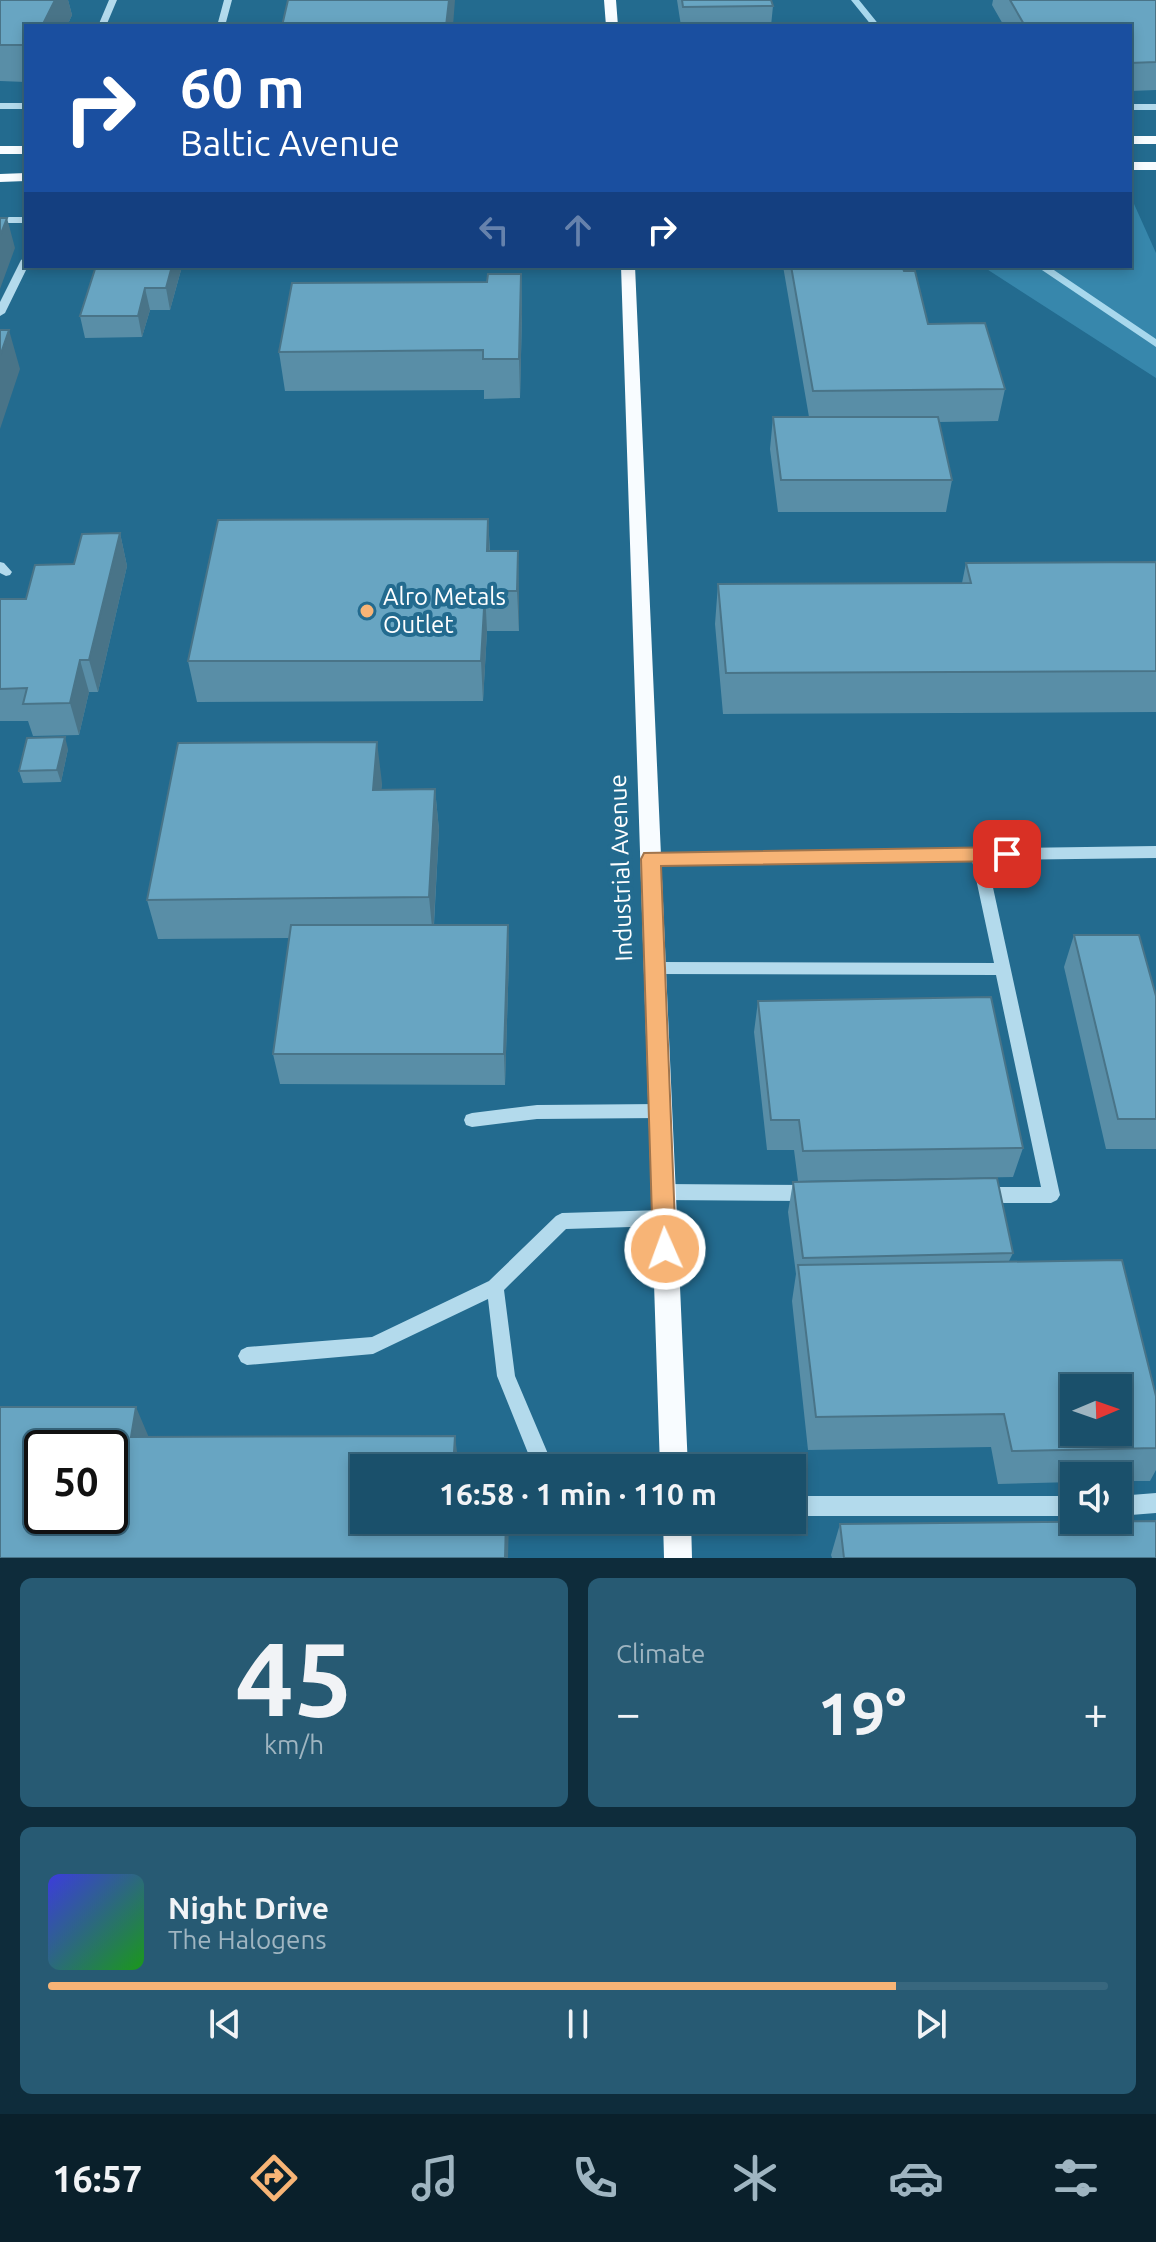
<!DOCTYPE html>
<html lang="en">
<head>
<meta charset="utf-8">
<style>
	:root { --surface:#1a506b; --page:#275a73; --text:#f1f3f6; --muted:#9fb5c1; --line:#38677e; --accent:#f7b476 }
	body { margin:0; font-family:Ubuntu,sans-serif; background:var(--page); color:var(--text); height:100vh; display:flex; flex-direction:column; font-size:30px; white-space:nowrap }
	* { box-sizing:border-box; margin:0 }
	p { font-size:26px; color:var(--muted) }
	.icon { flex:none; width:44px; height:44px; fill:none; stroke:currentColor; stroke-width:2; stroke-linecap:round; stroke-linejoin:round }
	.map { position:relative; height:1558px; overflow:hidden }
	.details { display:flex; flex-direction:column; gap:20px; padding:20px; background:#0e2c3b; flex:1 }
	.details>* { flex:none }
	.banner { position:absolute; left:24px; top:24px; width:1108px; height:244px; border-radius:0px; box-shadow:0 4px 12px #0003,0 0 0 2px var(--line); background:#1a4fa0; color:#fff; overflow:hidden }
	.needle { width:52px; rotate:88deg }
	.buttons { position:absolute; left:1060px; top:1374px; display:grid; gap:16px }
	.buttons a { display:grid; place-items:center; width:72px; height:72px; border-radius:0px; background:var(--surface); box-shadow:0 4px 12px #0003,0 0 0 2px var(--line); font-size:40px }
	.speed { position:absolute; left:24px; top:1430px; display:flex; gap:16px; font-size:40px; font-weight:700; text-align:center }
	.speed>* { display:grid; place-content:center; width:104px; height:104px; border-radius:50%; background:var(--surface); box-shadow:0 4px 12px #0003,0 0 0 2px var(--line); line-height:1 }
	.speed .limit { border:4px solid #111; border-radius:12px; background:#fff; color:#111 }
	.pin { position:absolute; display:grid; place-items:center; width:68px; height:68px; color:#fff; margin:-34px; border-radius:16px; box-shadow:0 4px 12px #0006 }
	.me { position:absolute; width:88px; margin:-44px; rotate:358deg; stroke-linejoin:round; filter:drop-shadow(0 0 6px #0008) }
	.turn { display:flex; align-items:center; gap:28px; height:168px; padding:0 24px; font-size:36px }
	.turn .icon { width:104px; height:104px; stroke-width:2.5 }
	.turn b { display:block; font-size:56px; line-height:68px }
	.lanes { display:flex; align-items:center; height:76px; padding:0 24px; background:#0003; justify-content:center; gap:40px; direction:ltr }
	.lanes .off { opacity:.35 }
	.big { font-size:60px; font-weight:700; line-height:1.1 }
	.details .widget { flex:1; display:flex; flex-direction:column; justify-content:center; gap:12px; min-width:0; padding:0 28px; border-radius:12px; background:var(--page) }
	.details .dial { align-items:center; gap:0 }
	.dial b { font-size:104px; line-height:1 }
	.song { display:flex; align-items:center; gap:24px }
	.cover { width:96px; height:96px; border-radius:12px; background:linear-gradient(135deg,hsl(240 70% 55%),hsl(120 70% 35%)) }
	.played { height:8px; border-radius:4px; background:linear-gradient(90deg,var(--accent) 80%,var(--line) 80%) }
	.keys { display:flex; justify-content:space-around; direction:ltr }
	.heat { display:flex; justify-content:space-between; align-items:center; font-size:44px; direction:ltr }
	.details .tiles { flex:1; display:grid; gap:20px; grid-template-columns:1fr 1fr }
	.widget:last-child { grid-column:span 2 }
	.trip { position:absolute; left:350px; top:1454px; width:456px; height:80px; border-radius:0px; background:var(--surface); box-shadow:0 4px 12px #0003,0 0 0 2px var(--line); font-weight:700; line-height:80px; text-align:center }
	.tab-bar { display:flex; height:128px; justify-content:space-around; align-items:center; background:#0a202b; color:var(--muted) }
	.tab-bar .icon { width:56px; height:56px }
	.tab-bar .on { color:var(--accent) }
	.tab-bar b { font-size:36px; color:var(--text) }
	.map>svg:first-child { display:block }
</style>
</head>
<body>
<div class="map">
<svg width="1156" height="1558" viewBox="0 0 1156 1558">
	<rect width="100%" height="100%" fill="#236b8f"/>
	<path fill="#3787ac" d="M1130,195L1156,253V378L982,266H1130Z"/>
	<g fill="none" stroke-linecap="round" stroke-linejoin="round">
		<path fill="#a8d8ed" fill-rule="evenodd" d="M851,0H859L880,26H872Z
			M1036,266H1048L1156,339V347Z"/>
		<path fill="#b3daec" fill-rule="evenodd" d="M109,0H117L106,26H98Z
			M224,0H232L225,26H217Z
			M0,103H26V109H0Z
			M1130,104H1156V110H1130Z
			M0,217H26V223H0Z
			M26,257V266H28L5,313L0,316V302L21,260Z
			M0,562L4,563L12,572L10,575L6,576L0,573Z
			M1156,846V858L987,860L1060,1195L1057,1200L1051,1203H983L977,1200L974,1195L977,1190L983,1187H1041L996,975L655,974L650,972L647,968L650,964L655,962L994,963L972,860L651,865L646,863L644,859L646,855L651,853Z
			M660,1104L666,1106L668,1111L666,1116L660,1118L537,1119L472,1127L466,1125L464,1120L466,1115L472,1113L537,1105Z
			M662,1184L810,1185L816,1188L819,1193L816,1198L810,1201L662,1200L656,1197L653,1192L656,1187Z
			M663,1210L669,1213L672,1218L669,1223L663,1226L566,1229L504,1290L515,1376L554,1468H534L497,1376L488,1299L373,1354L247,1365L241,1362L238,1356L241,1350L247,1347L372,1337L489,1281L556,1216L562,1213Z
			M1156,1493V1513L1118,1516V1496Z
			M792,1496H1074V1516H792Z"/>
		<path fill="#f8fcff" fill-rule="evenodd" d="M604,0H616L618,26H606Z
			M1130,136H1156V144H1130Z
			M0,146H26V154H0Z
			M1130,162H1156V170H1130Z
			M26,173V181L0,182V174Z
			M621,266H635L688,1468H660Z
			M663,1520H691L692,1558H664Z"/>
	</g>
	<path fill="#598ea7" d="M0,0H68L72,15L67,26H26V82L0,81Z
		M677,0H771L773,6L771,26H681Z
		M993,0H1156V90L1130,91V26H1004L992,5Z
		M285,266H410V267L286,269Z
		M783,266H902L928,324L1005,389L998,421L939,422L952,480L946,512H778L770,449L773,417H809Z
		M181,270L170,310H150L142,337L85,338L80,316Z
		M521,274L522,313L520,398L484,399V390L285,391L279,352L487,282Z
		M488,519L490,551H518L519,631H487L483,701L197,702L188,661Z
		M120,533L127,566L98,692H89L79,735L33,736L28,721H0V599H26Z
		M1156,562V712L723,714L715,624L718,584L962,583L966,563Z
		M68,749L61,782L23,783L19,771Z
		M382,783L381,790L435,789L439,830L434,925H508L509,957L505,1085L280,1084L273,1054L289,938L158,939L147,900Z
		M1074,935L1156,996V1149H1106L1064,967Z
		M758,1001L1023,1148L1013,1177L798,1181L794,1150H767L754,1032Z
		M793,1182L1013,1253L1009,1261L1156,1396V1470L1150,1481H1118V1476H1074V1482L998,1484L991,1447L808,1450L792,1301L796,1274L788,1212Z
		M840,1524L1156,1558H832L831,1555Z"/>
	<path fill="#497488" d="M55,0H68L72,15L67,26H42Z
		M449,0H455L453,26H446Z
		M7,218L15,248L0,289V236Z
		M172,266H180L181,270L170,310L166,288Z
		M521,274L522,313L520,398L519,359Z
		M145,288L150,310L142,337L138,316Z
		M9,330L20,369L0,429V356Z
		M488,519L490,559L489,592L487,551Z
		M120,533L127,566L98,692L89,660Z
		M518,551L519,592V631L517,591Z
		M485,591L487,631L483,701L481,661Z
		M80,660L89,692L79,735L70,703Z
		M65,737L68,749L61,782L57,770Z
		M377,742L382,783L378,830L373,790Z
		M435,789L439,830L433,937L429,897Z
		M508,925L509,957L505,1085L504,1054Z
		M136,1407L150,1440L131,1437Z
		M455,1436L459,1468H453Z
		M506,1520H509L508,1558H505Z"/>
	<path fill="#68a5c2" stroke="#497488" stroke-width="2" fill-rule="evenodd" d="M0,0H55L42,26H26V45H0Z
		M288,0H449L446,26H282Z
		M682,0H771L773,6L683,7Z
		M1010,0H1156V62L1130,63V26H1025Z
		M0,218H7L0,236Z
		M96,266H172L166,288H145L138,316H80Z
		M791,266H902L904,271H915L928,324L985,323L1005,389L813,391Z
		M488,274H521L519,359H483V350L279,352L292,283L487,282Z
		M0,330H9L0,356Z
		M773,417H938L952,480H781Z
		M488,519L487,551H518L517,591H485L481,661H188L218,520Z
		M120,533L89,660H80L70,703L23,704L27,688L0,689V599H26L35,565L74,564L82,534Z
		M1156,562V671L726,673L718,584L971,583L966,563Z
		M65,737L57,770L19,771L27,738Z
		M377,742L373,790L435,789L429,897L147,900L178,743Z
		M291,925H508L504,1054H273Z
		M1074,935H1139L1156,996V1119H1118Z
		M991,997L1023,1148L803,1151L799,1120H771L758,1001Z
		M997,1178L1013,1253L803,1258L793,1182Z
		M1122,1260L1156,1396V1448L1012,1451L1004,1414L816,1417L798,1265ZM1074,1388H1118V1432H1074Z
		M0,1407H136L131,1437L455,1436L453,1468H364V1520H506L505,1558H0ZM42,1448H110V1516H42Z
		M1156,1521V1558H844L840,1524Z"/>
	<path fill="#f7b476" stroke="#a1754d" stroke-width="2" d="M1007,847L1016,854L1007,861L661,866L676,1249L673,1256L665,1259L657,1256L653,1249L641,859L644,853Z"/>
	<circle fill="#f7b476" stroke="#236b8f" stroke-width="3" cx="367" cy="611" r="8"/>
	<g text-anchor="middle" stroke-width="8" stroke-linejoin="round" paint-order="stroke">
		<g font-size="24" fill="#fff" stroke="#236b8f" text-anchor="start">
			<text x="383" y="605">Alro Metals<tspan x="383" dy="28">Outlet</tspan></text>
		</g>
		<g font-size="24" fill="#fff" stroke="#236b8f">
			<text transform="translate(621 868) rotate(-92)" y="8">Industrial Avenue</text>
		</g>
	</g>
</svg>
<div class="buttons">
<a><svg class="needle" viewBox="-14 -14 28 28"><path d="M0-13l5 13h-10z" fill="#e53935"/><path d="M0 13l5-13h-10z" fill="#9fb5c1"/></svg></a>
<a><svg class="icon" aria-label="sound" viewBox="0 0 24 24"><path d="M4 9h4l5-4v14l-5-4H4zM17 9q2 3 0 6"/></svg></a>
</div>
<div class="speed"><div class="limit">50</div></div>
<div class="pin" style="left:1007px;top:854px;background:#d93025"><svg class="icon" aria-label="arrive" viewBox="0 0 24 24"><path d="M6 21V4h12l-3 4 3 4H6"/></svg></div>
<svg class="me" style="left:665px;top:1249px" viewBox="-20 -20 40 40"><circle r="17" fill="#f7b476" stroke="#fff" stroke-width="3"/><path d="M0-11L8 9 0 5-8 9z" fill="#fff"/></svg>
<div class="trip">16:58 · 1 min · 110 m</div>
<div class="banner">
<div class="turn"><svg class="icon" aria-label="right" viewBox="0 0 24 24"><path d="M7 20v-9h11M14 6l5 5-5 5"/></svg><div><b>60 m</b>Baltic Avenue</div></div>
<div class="lanes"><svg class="icon off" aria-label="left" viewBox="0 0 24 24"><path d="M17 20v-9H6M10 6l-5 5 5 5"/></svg><svg class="icon off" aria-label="ahead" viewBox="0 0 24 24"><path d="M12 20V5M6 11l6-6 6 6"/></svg><svg class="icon" aria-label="right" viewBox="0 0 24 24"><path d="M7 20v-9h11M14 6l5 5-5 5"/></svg></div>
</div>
</div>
<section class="details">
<div class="tiles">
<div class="widget dial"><b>45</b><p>km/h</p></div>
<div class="widget"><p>Climate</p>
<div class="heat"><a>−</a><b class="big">19°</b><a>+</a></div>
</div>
<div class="widget">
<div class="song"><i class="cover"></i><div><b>Night Drive</b><p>The Halogens</p></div></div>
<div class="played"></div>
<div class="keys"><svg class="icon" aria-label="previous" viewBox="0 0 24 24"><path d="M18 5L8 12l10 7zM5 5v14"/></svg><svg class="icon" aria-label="pause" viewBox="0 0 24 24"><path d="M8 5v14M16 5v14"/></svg><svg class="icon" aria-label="next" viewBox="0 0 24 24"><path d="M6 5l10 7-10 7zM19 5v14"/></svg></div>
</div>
</div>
</section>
<nav class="tab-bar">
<b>16:57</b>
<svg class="icon on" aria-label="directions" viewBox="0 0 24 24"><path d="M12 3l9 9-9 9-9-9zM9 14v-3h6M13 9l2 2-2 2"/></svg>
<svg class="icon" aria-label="music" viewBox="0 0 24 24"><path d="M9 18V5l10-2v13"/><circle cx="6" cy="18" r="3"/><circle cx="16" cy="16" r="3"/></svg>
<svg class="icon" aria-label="phone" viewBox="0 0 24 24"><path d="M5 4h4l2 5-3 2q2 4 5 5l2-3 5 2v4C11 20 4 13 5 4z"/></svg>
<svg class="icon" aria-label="climate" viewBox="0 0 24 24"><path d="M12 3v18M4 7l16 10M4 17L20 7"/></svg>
<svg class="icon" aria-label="car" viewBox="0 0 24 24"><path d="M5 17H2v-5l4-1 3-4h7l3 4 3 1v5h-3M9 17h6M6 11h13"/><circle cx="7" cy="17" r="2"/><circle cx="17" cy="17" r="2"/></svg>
<svg class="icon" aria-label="filters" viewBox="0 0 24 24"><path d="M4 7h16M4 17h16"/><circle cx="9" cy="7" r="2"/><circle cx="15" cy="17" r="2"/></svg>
</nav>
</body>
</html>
